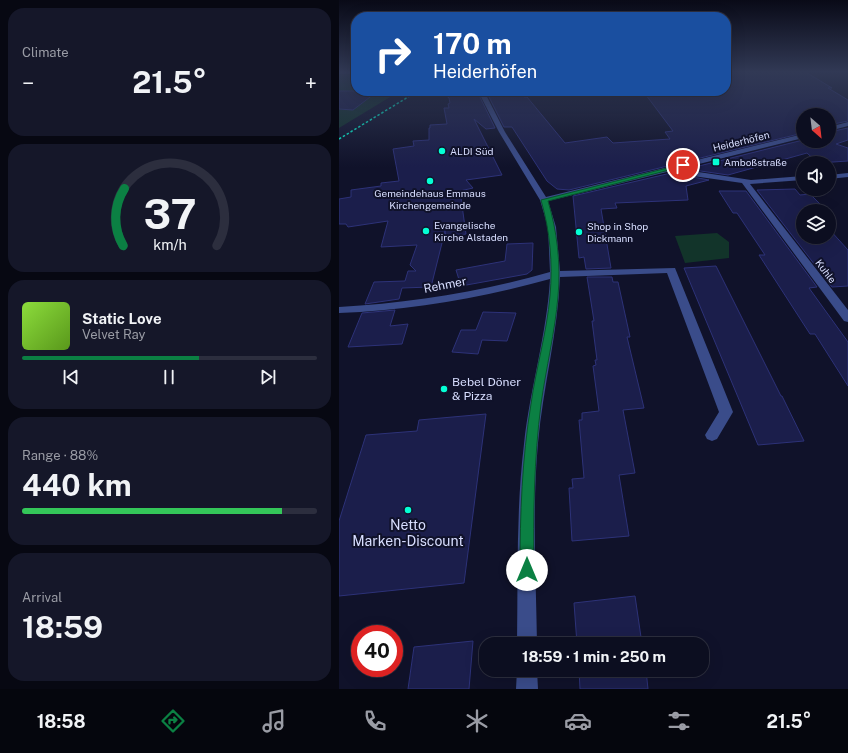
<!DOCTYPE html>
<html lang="en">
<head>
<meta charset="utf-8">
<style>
	:root { --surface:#0c0e20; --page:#151729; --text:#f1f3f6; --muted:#9a9ca5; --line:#2c2e3e; --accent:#0b8043 }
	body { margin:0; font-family:"Public Sans",sans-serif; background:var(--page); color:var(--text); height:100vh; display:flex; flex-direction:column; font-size:15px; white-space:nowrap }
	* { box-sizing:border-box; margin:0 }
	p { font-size:13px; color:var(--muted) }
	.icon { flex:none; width:22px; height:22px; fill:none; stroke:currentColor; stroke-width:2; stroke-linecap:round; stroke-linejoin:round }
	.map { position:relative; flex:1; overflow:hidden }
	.drawer { display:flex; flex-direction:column; gap:8px; padding:8px; background:#070812; width:339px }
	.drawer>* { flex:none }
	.hud { position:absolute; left:12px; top:12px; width:380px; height:84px; border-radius:16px; box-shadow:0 4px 16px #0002,0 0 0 1px var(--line); background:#1a4fa0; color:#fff; overflow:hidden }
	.needle { width:26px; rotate:152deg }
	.controls { position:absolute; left:457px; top:108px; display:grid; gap:8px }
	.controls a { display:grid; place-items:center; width:40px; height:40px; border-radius:50%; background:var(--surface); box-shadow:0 4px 16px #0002,0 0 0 1px var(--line); font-size:20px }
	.speed { position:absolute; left:12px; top:625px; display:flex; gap:8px; font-size:20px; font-weight:700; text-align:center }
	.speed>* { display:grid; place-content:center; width:52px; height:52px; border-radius:50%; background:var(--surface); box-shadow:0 4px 16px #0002,0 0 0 1px var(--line); line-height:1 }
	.speed .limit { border:6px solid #d22; background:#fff; color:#111 }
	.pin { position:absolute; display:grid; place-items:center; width:34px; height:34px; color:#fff; margin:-17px; border:2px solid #fff; border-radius:50%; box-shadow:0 1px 4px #0007 }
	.me { position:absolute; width:44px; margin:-22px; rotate:0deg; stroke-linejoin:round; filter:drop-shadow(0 0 3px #0008) }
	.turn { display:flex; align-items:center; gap:14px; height:84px; padding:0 16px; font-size:18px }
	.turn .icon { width:52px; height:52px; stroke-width:2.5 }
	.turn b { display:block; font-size:28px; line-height:34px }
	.big { font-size:30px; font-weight:700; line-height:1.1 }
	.drawer .widget { flex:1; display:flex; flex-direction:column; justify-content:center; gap:6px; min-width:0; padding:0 14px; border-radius:16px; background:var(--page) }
	.drawer .dial { align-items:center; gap:0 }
	.dial svg { height:104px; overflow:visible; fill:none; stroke:var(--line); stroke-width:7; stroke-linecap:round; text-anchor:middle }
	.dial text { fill:var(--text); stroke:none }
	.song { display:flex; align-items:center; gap:12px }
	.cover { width:48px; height:48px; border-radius:6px; background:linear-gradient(135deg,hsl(90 70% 55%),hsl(90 70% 35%)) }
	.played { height:4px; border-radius:2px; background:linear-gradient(90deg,var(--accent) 60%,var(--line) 60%) }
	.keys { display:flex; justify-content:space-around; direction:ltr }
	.heat { display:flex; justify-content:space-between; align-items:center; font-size:22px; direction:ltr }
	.charge { height:6px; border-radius:3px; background:linear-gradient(90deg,#34c759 88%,var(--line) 0) }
	.trip { position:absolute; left:140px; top:637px; width:230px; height:40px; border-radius:16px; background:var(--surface); box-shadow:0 4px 16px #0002,0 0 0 1px var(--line); font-weight:700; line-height:40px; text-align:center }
	.tab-bar { display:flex; height:64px; justify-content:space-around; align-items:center; background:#05060d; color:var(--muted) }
	.tab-bar .icon { width:28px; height:28px }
	.tab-bar .on { color:var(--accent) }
	.tab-bar b { font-size:18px; color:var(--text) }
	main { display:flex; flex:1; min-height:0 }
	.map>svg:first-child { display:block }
</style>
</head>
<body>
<main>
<section class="drawer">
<div class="widget"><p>Climate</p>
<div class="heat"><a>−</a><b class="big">21.5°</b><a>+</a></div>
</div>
<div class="widget dial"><svg viewBox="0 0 100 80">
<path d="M14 69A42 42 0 1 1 86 69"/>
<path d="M14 69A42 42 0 0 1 15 25" stroke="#0b8043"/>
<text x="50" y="56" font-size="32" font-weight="700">37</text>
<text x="50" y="72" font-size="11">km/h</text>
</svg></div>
<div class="widget">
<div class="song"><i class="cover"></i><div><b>Static Love</b><p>Velvet Ray</p></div></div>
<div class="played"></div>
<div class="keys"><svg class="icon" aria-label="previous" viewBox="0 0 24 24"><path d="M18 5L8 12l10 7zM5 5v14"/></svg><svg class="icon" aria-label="pause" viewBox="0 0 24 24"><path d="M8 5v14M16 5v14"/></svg><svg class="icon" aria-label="next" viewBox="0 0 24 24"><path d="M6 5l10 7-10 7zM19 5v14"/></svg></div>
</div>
<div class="widget"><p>Range · 88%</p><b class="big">440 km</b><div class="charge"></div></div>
<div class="widget"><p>Arrival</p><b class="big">18:59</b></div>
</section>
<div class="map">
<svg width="509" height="689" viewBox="0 0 509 689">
	<rect width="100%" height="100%" fill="#10122a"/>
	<path fill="#12342a" d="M0,71H17V91H61L0,128Z
		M378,233L390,242V258L346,263L336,236Z"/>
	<path fill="#1b1e4b" stroke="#2d3278" d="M387,71H465L493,88H489L509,100V121L490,125V115H464V133L230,190L218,189L208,181L173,127H165L147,91H181L185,97H188L226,143L268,137L274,143L331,139L326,132L334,131L304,91H387Z
		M0,91H39L14,110L0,109Z
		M109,91H138L156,128L147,129L135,119L163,175L127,180L134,188L121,191L127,234L107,237L106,231L92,287L63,288L60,299L26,304L35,282L66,281L69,271H77L71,265L78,245L42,247L49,221L9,227L7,224H0V199L12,197V190L42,186V183L60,181L54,149L75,146L74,141L90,140V128H91V125L108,124L105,108H110L109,104L111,103L110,98L104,93H109Z
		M509,128V140L497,144L509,148V161L479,163L468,153L389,175L348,169L464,140V141H490V132Z
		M332,173L370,180L347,186L349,200L276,203L278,208L262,209L272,268L247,269L245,257L240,258L234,196Z
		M456,189L461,195L471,194L488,211H464V237H490V229L509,250V286L493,287L418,190Z
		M380,191H407L478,287L470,288L509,342V386L476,334H471L420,255H426L398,213H394Z
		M194,243L193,270L188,274L122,286L117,270L166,261L168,244Z
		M377,266L442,396H443L465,441L419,445L345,268Z
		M248,277H273L274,282H279L291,337H288L305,408L284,410L296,473L280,475L290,536L233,541L230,488H234L233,479L245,478L240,420H243V413L260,411L254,366L257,365L256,360H258L253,321H255Z
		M56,310L51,326L69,324L63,344L9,347L23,313Z
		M144,312L177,313L168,341L143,340L139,354L113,352L122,330H137Z
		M147,414L125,583L0,596V521L27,435L78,431L80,420Z
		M296,596L303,644H238L235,603Z
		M134,641L130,689H69L75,647Z
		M240,670H307L309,689H241Z"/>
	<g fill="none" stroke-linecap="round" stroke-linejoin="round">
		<path fill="#3a4c8a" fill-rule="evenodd" d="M0,72H17V74H0Z
			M139,91H145L166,132L207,197L464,134V138L340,169L412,180L464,176V180L411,184L509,310V322L505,321L403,183L347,175L332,171L209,201L217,227L221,271L336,268L394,412L378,439L373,441L368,439L366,435L380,412L328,273L221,277C219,332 204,387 199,443C193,510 197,577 198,644H178C179,577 177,510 185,444C191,388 208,334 211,279C142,298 71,310 0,313V307C71,303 142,292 211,272L209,227L201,200L160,132Z
			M509,122V126L490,131V127Z
			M509,173V177L490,179V175Z
			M178,670H198L199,689H177Z"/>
		<path stroke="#04ffd5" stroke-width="1.5" stroke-dasharray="2.5 2" stroke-linecap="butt" d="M0,139L79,91"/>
	</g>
	<linearGradient id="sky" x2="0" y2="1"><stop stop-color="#090a17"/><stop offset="0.43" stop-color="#313955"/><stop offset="1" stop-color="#313955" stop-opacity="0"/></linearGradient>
	<rect width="509" height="167" fill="url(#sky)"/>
	<path fill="#0b8043" stroke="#07532c" d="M344,164L347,165L346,166L209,201C218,231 222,264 219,296C216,332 207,368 202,404C195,459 194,515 195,570L193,575L188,577L183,575L181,570C181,514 183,459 192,404C197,368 208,332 211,296C214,263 211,231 202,200Z"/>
	<g fill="#04ffd5" stroke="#10122a" stroke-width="1.5">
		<circle cx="103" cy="151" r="4"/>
		<rect x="373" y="158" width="8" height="8" rx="2"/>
		<circle cx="91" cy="181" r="4"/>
		<circle cx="87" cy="231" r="4"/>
		<circle cx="240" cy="232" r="4"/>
		<circle cx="105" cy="389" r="4"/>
		<circle cx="69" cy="510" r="4"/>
	</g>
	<g text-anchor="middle" stroke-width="4" stroke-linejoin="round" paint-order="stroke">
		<g font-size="10" fill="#d8deff" stroke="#10122a">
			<text transform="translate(402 141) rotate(-14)" y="4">Heiderhöfen</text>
			<text transform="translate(487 271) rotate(53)" y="4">Kuhle</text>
		</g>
		<g font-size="10" fill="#d8deff" stroke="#10122a" text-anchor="start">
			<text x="111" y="155">ALDI Süd</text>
			<text x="385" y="166">Amboßstraße</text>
			<text x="91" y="197" text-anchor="middle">Gemeindehaus Emmaus<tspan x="91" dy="12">Kirchengemeinde</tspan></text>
			<text x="95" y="229">Evangelische<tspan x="95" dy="12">Kirche Alstaden</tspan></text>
			<text x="248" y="230">Shop in Shop<tspan x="248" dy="12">Dickmann</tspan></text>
		</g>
		<g font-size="12" fill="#d8deff" stroke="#10122a">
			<text transform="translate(106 285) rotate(-11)" y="4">Rehmer</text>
		</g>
		<g font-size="12" fill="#d8deff" stroke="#10122a" text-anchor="start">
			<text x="113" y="386">Bebel Döner<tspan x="113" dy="14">&amp; Pizza</tspan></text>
		</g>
		<g font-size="14" fill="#d8deff" stroke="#10122a">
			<text x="69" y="530">Netto<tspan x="69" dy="16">Marken-Discount</tspan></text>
		</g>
	</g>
</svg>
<div class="controls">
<a><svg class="needle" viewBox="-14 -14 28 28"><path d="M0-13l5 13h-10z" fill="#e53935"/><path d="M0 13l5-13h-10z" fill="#9a9ca5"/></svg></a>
<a><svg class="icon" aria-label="sound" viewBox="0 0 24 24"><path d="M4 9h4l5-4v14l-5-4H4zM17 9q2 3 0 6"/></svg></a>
<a><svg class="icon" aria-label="layers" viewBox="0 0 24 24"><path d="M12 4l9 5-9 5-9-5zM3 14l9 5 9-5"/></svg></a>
</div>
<div class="speed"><div class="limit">40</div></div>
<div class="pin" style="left:344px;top:165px;background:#d93025"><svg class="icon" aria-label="arrive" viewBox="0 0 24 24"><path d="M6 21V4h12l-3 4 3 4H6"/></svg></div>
<svg class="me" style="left:188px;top:570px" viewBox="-20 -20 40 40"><circle r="19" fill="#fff"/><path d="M0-13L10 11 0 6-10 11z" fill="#0b8043"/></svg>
<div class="trip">18:59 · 1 min · 250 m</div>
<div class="hud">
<div class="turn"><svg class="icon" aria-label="right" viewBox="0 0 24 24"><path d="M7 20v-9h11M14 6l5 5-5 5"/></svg><div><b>170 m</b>Heiderhöfen</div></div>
</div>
</div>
</main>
<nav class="tab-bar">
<b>18:58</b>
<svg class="icon on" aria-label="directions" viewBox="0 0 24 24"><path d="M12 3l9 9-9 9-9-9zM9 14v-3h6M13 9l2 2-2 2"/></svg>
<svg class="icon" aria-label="music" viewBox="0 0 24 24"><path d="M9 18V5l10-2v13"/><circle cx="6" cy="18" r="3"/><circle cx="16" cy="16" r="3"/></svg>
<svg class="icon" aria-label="phone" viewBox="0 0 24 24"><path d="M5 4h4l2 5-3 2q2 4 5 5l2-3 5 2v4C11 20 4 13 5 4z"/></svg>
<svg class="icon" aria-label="climate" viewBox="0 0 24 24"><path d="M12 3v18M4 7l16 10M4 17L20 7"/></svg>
<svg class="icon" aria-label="car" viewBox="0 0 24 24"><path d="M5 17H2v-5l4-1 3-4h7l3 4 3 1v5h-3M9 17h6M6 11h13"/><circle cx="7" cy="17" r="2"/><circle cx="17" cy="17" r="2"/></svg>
<svg class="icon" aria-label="filters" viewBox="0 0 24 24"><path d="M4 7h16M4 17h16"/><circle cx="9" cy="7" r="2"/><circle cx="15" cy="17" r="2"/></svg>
<b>21.5°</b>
</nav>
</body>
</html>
